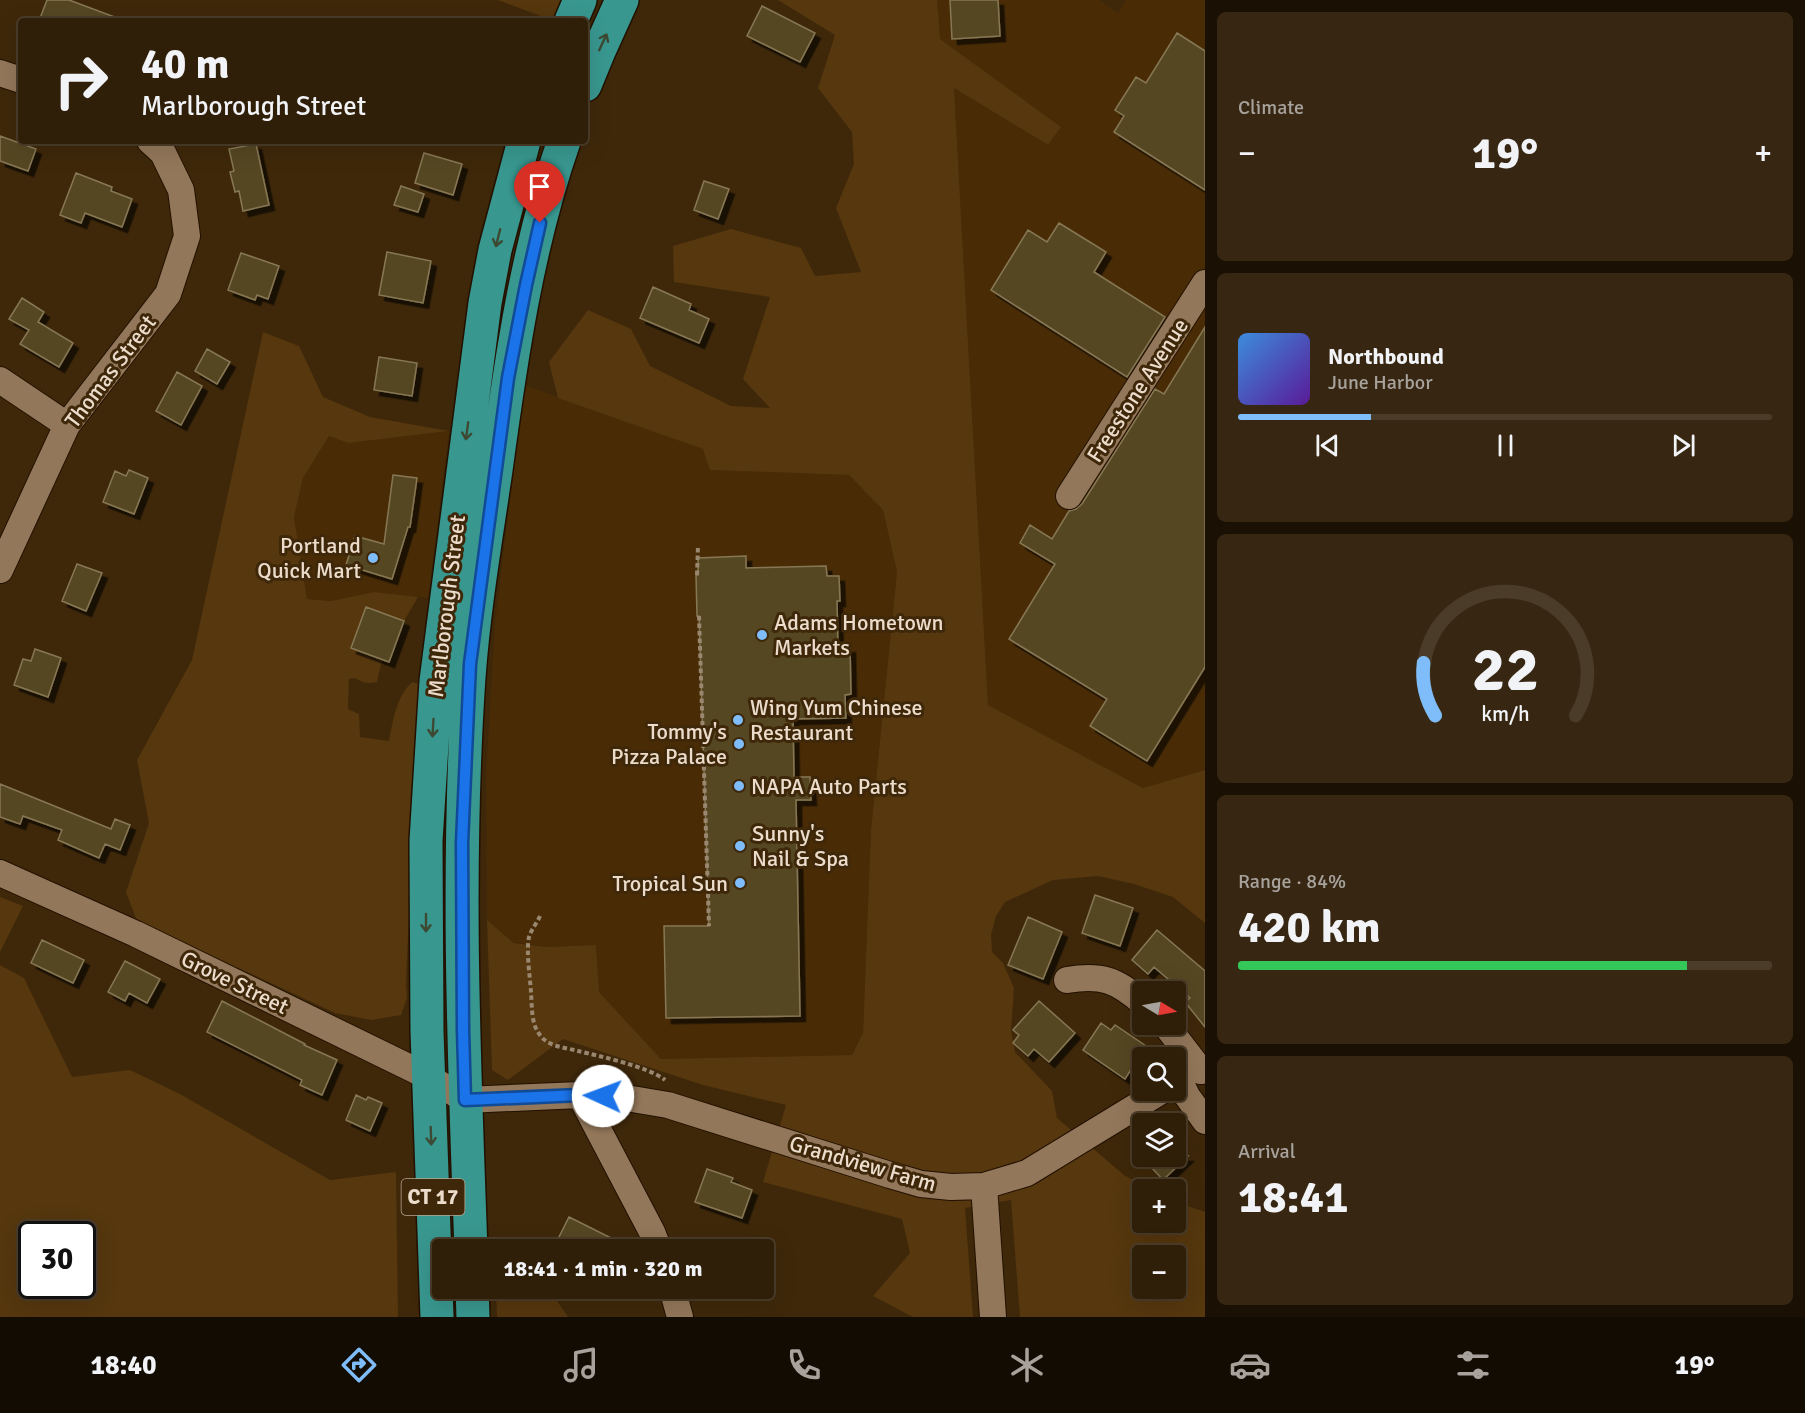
<!DOCTYPE html>
<html lang="en">
<head>
<meta charset="utf-8">
<style>
	:root { --surface:#2f1e08; --page:#372712; --text:#f1f3f6; --muted:#a7a29c; --line:#4a3c29; --accent:#7ebdf9 }
	body { margin:0; font-family:Signika,sans-serif; background:var(--page); color:var(--text); height:100vh; display:flex; flex-direction:column; font-size:22px; white-space:nowrap }
	* { box-sizing:border-box; margin:0 }
	p { font-size:20px; color:var(--muted) }
	.icon { flex:none; width:33px; height:33px; fill:none; stroke:currentColor; stroke-width:2; stroke-linecap:round; stroke-linejoin:round }
	.map { position:relative; flex:1; overflow:hidden }
	.side { display:flex; flex-direction:column; gap:12px; padding:12px; background:#1a1004; width:600px }
	.side>* { flex:none }
	.guide { position:absolute; left:18px; top:18px; width:570px; height:126px; border-radius:6px; box-shadow:0 6px 24px #0002,0 0 0 2px var(--line); background:#2f1e08; color:var(--text); overflow:hidden }
	.needle { width:39px; rotate:100deg }
	.fabs { position:absolute; left:1132px; top:981px; display:grid; gap:12px }
	.fabs a { display:grid; place-items:center; width:54px; height:54px; border-radius:6px; background:var(--surface); box-shadow:0 6px 24px #0002,0 0 0 2px var(--line); font-size:30px }
	.speed { position:absolute; left:18px; top:1221px; display:flex; gap:12px; font-size:30px; font-weight:700; text-align:center }
	.speed>* { display:grid; place-content:center; width:78px; height:78px; border-radius:50%; background:var(--surface); box-shadow:0 6px 24px #0002,0 0 0 2px var(--line); line-height:1 }
	.speed .limit { border:3px solid #111; border-radius:9px; background:#fff; color:#111 }
	.pin { position:absolute; display:grid; place-items:center; width:51px; height:51px; color:#fff; margin:-62px -26px; border-radius:50% 50% 50% 0; rotate:-45deg; box-shadow:0 0 6px #0007 }
	.pin .icon { rotate:45deg }
	.me { position:absolute; width:66px; margin:-33px; rotate:272deg; stroke-linejoin:round; filter:drop-shadow(0 0 4px #0008) }
	.turn { display:flex; align-items:center; gap:21px; height:126px; padding:0 24px; font-size:27px }
	.turn .icon { width:78px; height:78px; stroke-width:2.5 }
	.turn b { display:block; font-size:42px; line-height:51px }
	.big { font-size:45px; font-weight:700; line-height:1.1 }
	.side .tile { flex:1; display:flex; flex-direction:column; justify-content:center; gap:9px; min-width:0; padding:0 21px; border-radius:9px; background:var(--page) }
	.side .dial { align-items:center; gap:0 }
	.dial svg { height:156px; overflow:visible; fill:none; stroke:var(--line); stroke-width:7; stroke-linecap:round; text-anchor:middle }
	.dial text { fill:var(--text); stroke:none }
	.song { display:flex; align-items:center; gap:18px }
	.cover { width:72px; height:72px; border-radius:9px; background:linear-gradient(135deg,hsl(210 70% 55%),hsl(270 70% 35%)) }
	.played { height:6px; border-radius:3px; background:linear-gradient(90deg,var(--accent) 25%,var(--line) 25%) }
	.keys { display:flex; justify-content:space-around; direction:ltr }
	.heat { display:flex; justify-content:space-between; align-items:center; font-size:33px; direction:ltr }
	.charge { height:9px; border-radius:4px; background:linear-gradient(90deg,#34c759 84%,var(--line) 0) }
	.trip { position:absolute; left:432px; top:1239px; width:342px; height:60px; border-radius:6px; background:var(--surface); box-shadow:0 6px 24px #0002,0 0 0 2px var(--line); font-weight:700; line-height:60px; text-align:center }
	.menu { display:flex; height:96px; justify-content:space-around; align-items:center; background:#130c03; color:var(--muted) }
	.menu .icon { width:42px; height:42px }
	.menu .selected { color:var(--accent) }
	.menu b { font-size:27px; color:var(--text) }
	main { display:flex; flex:1; min-height:0 }
	.map>svg:first-child { display:block }
</style>
</head>
<body>
<main>
<div class="map">
<svg width="1205" height="1317" viewBox="0 0 1205 1317">
	<defs>
		<filter id="shadow"><feDropShadow dx="5.5" dy="5.5" stdDeviation="0" flood-color="#0009"/></filter>
	</defs>
	<rect width="100%" height="100%" fill="#3f280a"/>
	<path fill="#492c06" d="M937,0H1099L1118,13L1126,0H1205V770L1143,788L988,705L954,88L1048,145L1061,127L939,39Z
		M524,385L704,449L710,470L849,475L883,510L897,572L871,830L863,1033L852,1055L661,1059L599,992L596,945L547,947L514,942L487,920L486,777L495,623Z
		M449,431L428,598L374,592L331,601L307,599L294,517L303,478L329,436L348,443Z"/>
	<path fill="#56370e" fill-rule="evenodd" d="M498,0H566L554,21Z
		M778,0H937L940,39L1061,127L1048,145L954,88L988,705L1143,788L1205,770V923L1173,897L1134,884L1098,876L1053,880L1005,902L996,916L991,935L992,952L1003,963L1014,988L1011,1031L1015,1052L1052,1091L1057,1118L1124,1175L1149,1189L1143,1190V1222H1176V1202L1205,1212V1317H1020L1011,1200L965,1208L973,1317H913L873,1296L910,1253L902,1219L763,1182L786,1105L703,1085L563,1039L508,1080L492,1070L487,920L514,943L547,947L596,945L599,992L661,1059L852,1055L863,1033L871,830L897,572L883,510L849,475L710,470L703,449L558,398L549,362L588,310L631,329L650,366L731,406L770,408L743,379L770,297L674,282L673,246L731,229L801,248L815,276L861,272L836,208L854,164L852,132L818,88L835,35ZM1143,1256H1176V1288H1143Z
		M263,332L299,346L323,397L370,417L449,431L348,443L329,436L303,478L294,517L307,599L331,601L374,592L418,597L404,621L366,607L352,647L353,649L382,660L377,682C368,684 363,683 355,678L349,679L348,709L359,714L360,737L389,741C393,721 396,697 412,682L419,684L406,983L407,998L401,1015L371,1020L335,1013L137,921L126,892L149,823L137,760L192,660Z
		M0,897L23,906L0,952Z
		M0,965L24,978L72,1077L130,1070L180,1094L330,1180L396,1172L398,1317H0ZM32,1234H82V1286H32Z
		M496,1289H549L568,1317H497Z"/>
	<path fill="#544623" stroke="#877854" stroke-width="1.5" filter="url(#shadow)" d="M47,0H69L120,19V21H39Z
		M950,0H998L1000,36L952,39Z
		M762,6L815,33L800,62L747,36Z
		M1177,33L1205,51V190L1114,132L1124,116L1115,110L1136,77L1146,83Z
		M0,136L36,149L28,171L0,161Z
		M256,144L269,205L243,211L239,191L235,192L230,172L234,171L229,149Z
		M424,153L462,164L453,195L415,183Z
		M76,173L112,187L111,191L132,199L122,227L85,213L81,223L60,215Z
		M704,181L729,189L718,219L694,210Z
		M401,186L424,194L418,212L394,205Z
		M1059,223L1106,252L1094,272L1165,317L1127,377L991,290L1028,230L1047,242Z
		M387,252L431,261L423,303L379,295Z
		M241,253L279,266L268,299L257,295L255,300L228,290Z
		M653,287L691,304L689,310L709,319L699,343L640,318Z
		M22,298L44,312L38,322L73,343L59,367L20,344L29,330L9,319Z
		M1205,327V667L1147,761L1090,726L1107,699L1009,639L1055,564L1020,543L1030,525L1052,539L1069,511L1076,509L1082,504L1155,389L1164,394Z
		M207,349L230,362L217,384L195,371Z
		M379,357L417,363L412,396L374,390Z
		M177,372L202,386L181,425L156,411Z
		M129,470L148,478L134,514L103,502L115,471L126,476Z
		M393,475L417,478L410,527H408L392,579L346,565L355,536L384,544Z
		M746,556V568L826,566L827,576H839L840,601H837L838,648L850,647L851,694L845,695L846,718L793,719L794,777H810L811,800H796L800,1016L666,1018L664,926H709L699,616H697L696,575H698V558Z
		M77,564L102,573L86,611L62,601Z
		M366,607L404,621L389,662L351,648Z
		M35,649L61,658L48,697L14,685L23,659L31,661Z
		M0,784L111,829L115,819L130,825L120,850L105,844L99,858L58,840L62,830L23,816L20,824L0,817Z
		M1095,895L1133,908L1120,946L1082,933Z
		M1028,917L1062,932L1043,979L1008,965Z
		M1157,930L1205,971V1027L1185,1002L1190,998L1154,967L1148,974L1132,960Z
		M42,940L84,960L73,983L31,963Z
		M125,961L160,979L147,1003L129,993L125,1001L108,992Z
		M222,1001L305,1044L304,1045L337,1060L322,1095L300,1085L302,1080L207,1032Z
		M1039,1001L1075,1033L1049,1062L1034,1049L1028,1056L1013,1043L1019,1035L1013,1030Z
		M1101,1023L1111,1030L1115,1025L1146,1046L1125,1079L1083,1050Z
		M356,1095L366,1100L368,1097L382,1103L370,1131L346,1120Z
		M1141,1156H1188L1163,1180Z
		M707,1169L733,1178L731,1182L752,1190L742,1218L695,1202Z
		M569,1217L635,1250H569L556,1243Z"/>
	<g fill="none" stroke-linecap="round" stroke-linejoin="round">
		<defs>
			<path id="street" d="M0,73L21,80
				M0,380L67,425
				M1069,496L1205,283
				M0,570L67,425L168,294L187,236L181,190L163,153L150,141
				M0,873L136,934L429,1077L465,1100L580,1095L652,1232L659,1250
				M1067,980C1101,974 1117,980 1143,1003
				M1165,1024L1201,1071
				M1180,1081L1187,1096L1205,1121
				M580,1095L626,1098L668,1105L890,1175L921,1184L951,1187L984,1186L1027,1173L1163,1090
				M984,1186L993,1317
				M672,1288L680,1317"/>
			<path id="highway" d="M571,21L580,0
				M585,85L599,51L622,0
				M471,1250C464,1059 456,867 469,677C474,608 486,539 496,470C511,359 527,247 564,141
				M472,1288L473,1317
				M437,1317L427,1031L426,841L436,681L485,303L495,250L524,141"/>
		</defs>
		<use href="#street" stroke="#210" stroke-width="28"/>
		<use href="#highway" stroke="#210" stroke-width="36"/>
		<path stroke="#9a8770" stroke-width="4" stroke-dasharray="4.5 3" stroke-linecap="butt" d="M697,575L698,546
			M699,616L709,926
			M540,916C537,923 531,930 529,937C526,951 530,977 531,992C532,1004 531,1022 538,1032C546,1047 564,1047 578,1051C599,1056 649,1067 665,1080"/>
		<use href="#street" stroke="#93775a" stroke-width="26"/>
		<use href="#highway" stroke="#38978f" stroke-width="33"/>
	</g>
	<defs><path id="oneway-shaft" d="M-6 0H5M1.5-3L5.5 0L1.5 3" fill="none" stroke-width="1.6" stroke-linecap="round" stroke-linejoin="round" transform="scale(1.5)"/></defs>
	<g stroke="#3d4932">
		<use href="#oneway-shaft" transform="translate(603 42) rotate(-65)"/>
		<use href="#oneway-shaft" transform="translate(498 238) rotate(104)"/>
		<use href="#oneway-shaft" transform="translate(467 431) rotate(98)"/>
		<use href="#oneway-shaft" transform="translate(433 728) rotate(93)"/>
		<use href="#oneway-shaft" transform="translate(426 923) rotate(90)"/>
		<use href="#oneway-shaft" transform="translate(431 1136) rotate(88)"/>
	</g>
	<g fill="none" stroke-linecap="round" stroke-linejoin="round">
		<defs>
			<path id="route" d="M540,223L526,285L508,378L470,664L462,843L463,1030L465,1100L580,1095L603,1096"/>
		</defs>
		<use href="#route" stroke="#114b97" stroke-width="15"/>
		<use href="#route" stroke="#1a73e8" stroke-width="10"/>
	</g>
	<g fill="#7ebdf9" stroke="#3f280a" stroke-width="2">
		<circle cx="373" cy="558" r="6"/>
		<circle cx="762" cy="635" r="6"/>
		<circle cx="738" cy="720" r="6"/>
		<circle cx="739" cy="744" r="6"/>
		<circle cx="739" cy="786" r="6"/>
		<circle cx="740" cy="846" r="6"/>
		<circle cx="740" cy="883" r="6"/>
	</g>
	<g text-anchor="middle" stroke-width="6" stroke-linejoin="round" paint-order="stroke">
		<rect fill="#3f280a" stroke="#b8a692" stroke-width="1.5" x="401.5" y="1179" width="63" height="36" rx="4.5"/>
		<g font-size="21" font-weight="bold" fill="#ecdccc">
			<text x="433" y="1204">CT 17</text>
		</g>
		<g font-size="22" fill="#ecdccc" stroke="#3f280a">
			<text transform="translate(110 371) rotate(-53)" y="8">Thomas Street</text>
			<text transform="translate(1137 390) rotate(-57)" y="8">Freestone Avenue</text>
			<text transform="translate(446 606) rotate(-83)" y="8">Marlborough Street</text>
			<text transform="translate(235 982) rotate(26)" y="8">Grove Street</text>
			<text transform="translate(863 1163) rotate(16)" y="8">Grandview Farm</text>
		</g>
		<g font-size="22" fill="#ecdccc" stroke="#3f280a" text-anchor="start">
			<text x="361" y="553" text-anchor="end">Portland<tspan x="361" dy="25">Quick Mart</tspan></text>
			<text x="774" y="630">Adams Hometown<tspan x="774" dy="25">Markets</tspan></text>
			<text x="750" y="715">Wing Yum Chinese<tspan x="750" dy="25">Restaurant</tspan></text>
			<text x="727" y="739" text-anchor="end">Tommy's<tspan x="727" dy="25">Pizza Palace</tspan></text>
			<text x="751" y="794">NAPA Auto Parts</text>
			<text x="752" y="841">Sunny's<tspan x="752" dy="25">Nail &amp; Spa</tspan></text>
			<text x="728" y="891" text-anchor="end">Tropical Sun</text>
		</g>
	</g>
</svg>
<div class="fabs">
<a><svg class="needle" viewBox="-14 -14 28 28"><path d="M0-13l5 13h-10z" fill="#e53935"/><path d="M0 13l5-13h-10z" fill="#a7a29c"/></svg></a>
<a><svg class="icon" aria-label="search" viewBox="0 0 24 24"><circle cx="10" cy="10" r="6"/><path d="M15 15l6 6"/></svg></a>
<a><svg class="icon" aria-label="layers" viewBox="0 0 24 24"><path d="M12 4l9 5-9 5-9-5zM3 14l9 5 9-5"/></svg></a>
<a>+</a>
<a>−</a>
</div>
<div class="speed"><div class="limit">30</div></div>
<div class="pin" style="left:540px;top:223px;background:#d93025"><svg class="icon" aria-label="arrive" viewBox="0 0 24 24"><path d="M6 21V4h12l-3 4 3 4H6"/></svg></div>
<svg class="me" style="left:603px;top:1096px" viewBox="-20 -20 40 40"><circle r="19" fill="#fff"/><path d="M0-13L10 11 0 6-10 11z" fill="#1a73e8"/></svg>
<div class="trip">18:41 · 1 min · 320 m</div>
<div class="guide">
<div class="turn"><svg class="icon" aria-label="right" viewBox="0 0 24 24"><path d="M7 20v-9h11M14 6l5 5-5 5"/></svg><div><b>40 m</b>Marlborough Street</div></div>
</div>
</div>
<section class="side">
<div class="tile"><p>Climate</p>
<div class="heat"><a>−</a><b class="big">19°</b><a>+</a></div>
</div>
<div class="tile">
<div class="song"><i class="cover"></i><div><b>Northbound</b><p>June Harbor</p></div></div>
<div class="played"></div>
<div class="keys"><svg class="icon" aria-label="previous" viewBox="0 0 24 24"><path d="M18 5L8 12l10 7zM5 5v14"/></svg><svg class="icon" aria-label="pause" viewBox="0 0 24 24"><path d="M8 5v14M16 5v14"/></svg><svg class="icon" aria-label="next" viewBox="0 0 24 24"><path d="M6 5l10 7-10 7zM19 5v14"/></svg></div>
</div>
<div class="tile dial"><svg viewBox="0 0 100 80">
<path d="M14 69A42 42 0 1 1 86 69"/>
<path d="M14 69A42 42 0 0 1 8 42" stroke="#7ebdf9"/>
<text x="50" y="56" font-size="32" font-weight="700">22</text>
<text x="50" y="72" font-size="11">km/h</text>
</svg></div>
<div class="tile"><p>Range · 84%</p><b class="big">420 km</b><div class="charge"></div></div>
<div class="tile"><p>Arrival</p><b class="big">18:41</b></div>
</section>
</main>
<nav class="menu">
<b>18:40</b>
<svg class="icon selected" aria-label="directions" viewBox="0 0 24 24"><path d="M12 3l9 9-9 9-9-9zM9 14v-3h6M13 9l2 2-2 2"/></svg>
<svg class="icon" aria-label="music" viewBox="0 0 24 24"><path d="M9 18V5l10-2v13"/><circle cx="6" cy="18" r="3"/><circle cx="16" cy="16" r="3"/></svg>
<svg class="icon" aria-label="phone" viewBox="0 0 24 24"><path d="M5 4h4l2 5-3 2q2 4 5 5l2-3 5 2v4C11 20 4 13 5 4z"/></svg>
<svg class="icon" aria-label="climate" viewBox="0 0 24 24"><path d="M12 3v18M4 7l16 10M4 17L20 7"/></svg>
<svg class="icon" aria-label="car" viewBox="0 0 24 24"><path d="M5 17H2v-5l4-1 3-4h7l3 4 3 1v5h-3M9 17h6M6 11h13"/><circle cx="7" cy="17" r="2"/><circle cx="17" cy="17" r="2"/></svg>
<svg class="icon" aria-label="filters" viewBox="0 0 24 24"><path d="M4 7h16M4 17h16"/><circle cx="9" cy="7" r="2"/><circle cx="15" cy="17" r="2"/></svg>
<b>19°</b>
</nav>
</body>
</html>
